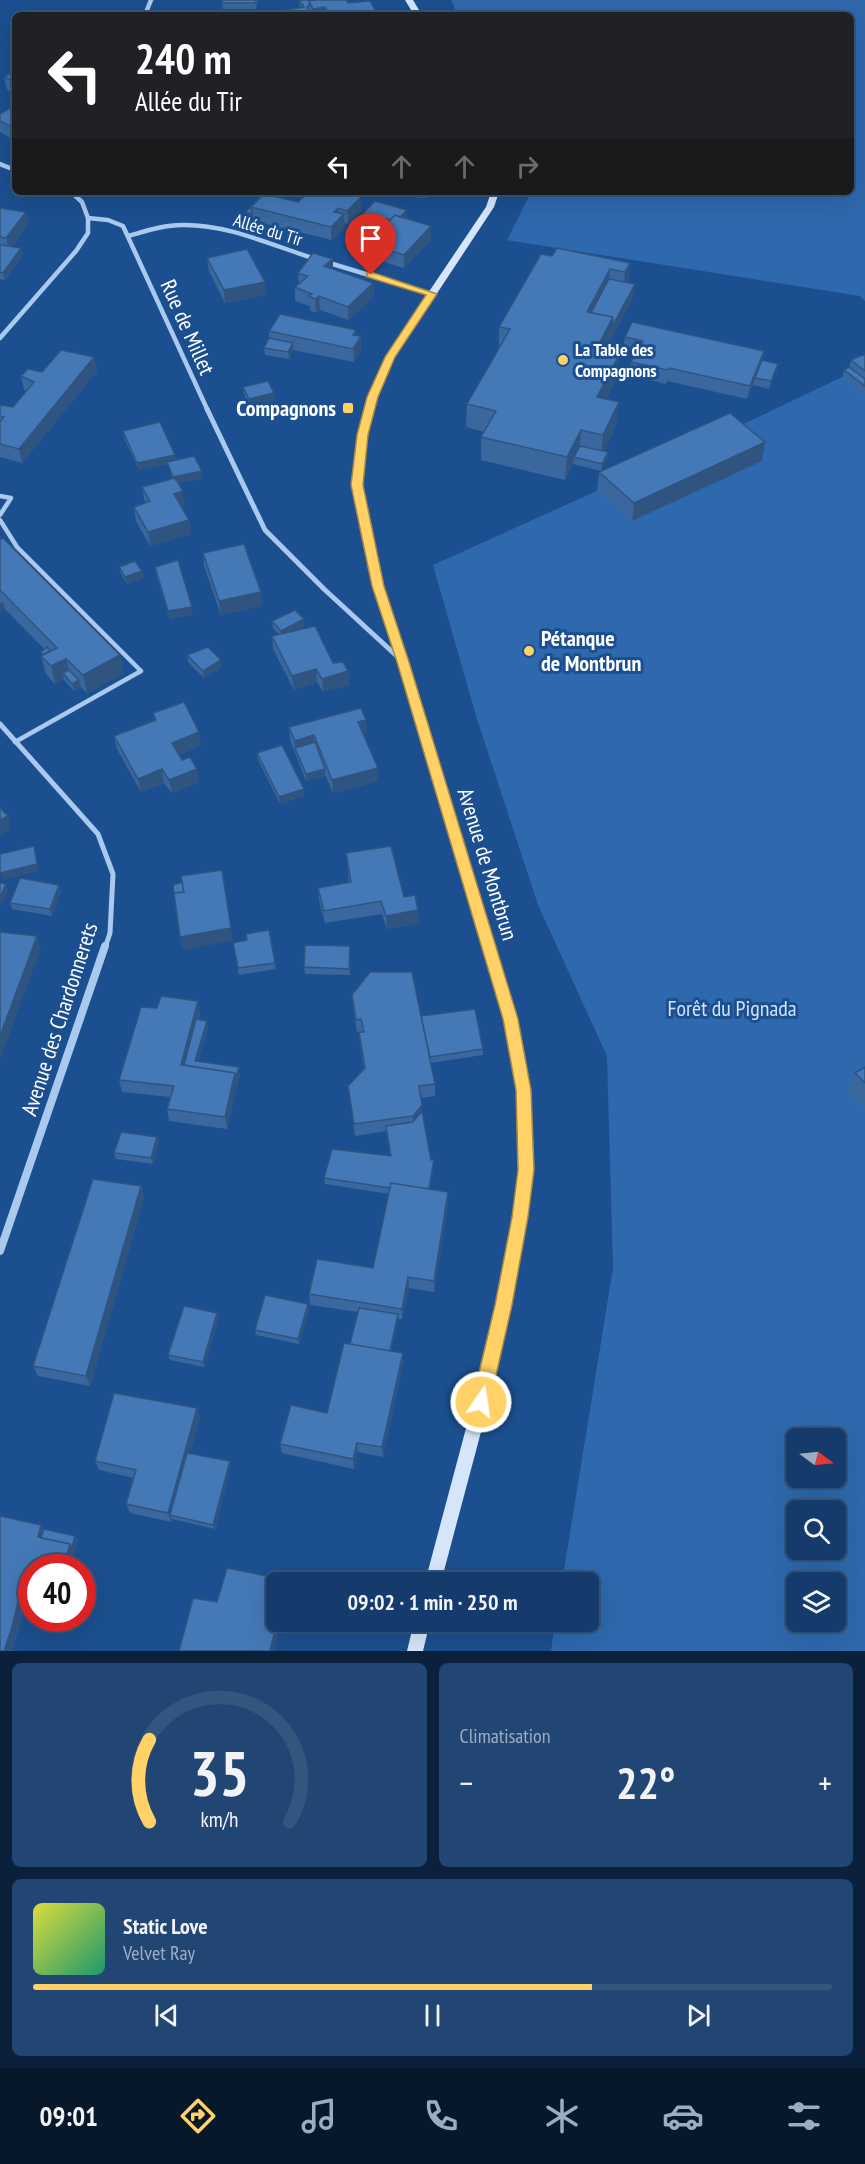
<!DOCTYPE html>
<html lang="fr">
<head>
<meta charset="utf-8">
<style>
	:root { --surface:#143b6b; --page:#214673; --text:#f1f3f6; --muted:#9dadc1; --line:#33557e; --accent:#ffd166 }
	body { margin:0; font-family:"PT Sans Narrow",sans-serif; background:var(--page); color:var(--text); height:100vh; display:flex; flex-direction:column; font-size:22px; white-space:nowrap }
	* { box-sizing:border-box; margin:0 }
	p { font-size:20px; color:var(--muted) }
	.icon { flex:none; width:33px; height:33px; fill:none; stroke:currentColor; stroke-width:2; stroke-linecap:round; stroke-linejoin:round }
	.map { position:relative; height:1651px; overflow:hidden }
	.sheet { display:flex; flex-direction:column; gap:12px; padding:12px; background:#0b203b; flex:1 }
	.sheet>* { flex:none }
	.banner { position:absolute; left:12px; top:12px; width:842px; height:183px; border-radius:9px; box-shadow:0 6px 24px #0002,0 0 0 2px var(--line); background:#202124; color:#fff; overflow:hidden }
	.needle { width:39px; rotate:105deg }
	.fabs { position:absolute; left:786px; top:1428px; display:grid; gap:12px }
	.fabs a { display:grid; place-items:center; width:60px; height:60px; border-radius:9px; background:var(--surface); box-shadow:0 6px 24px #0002,0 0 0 2px var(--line); font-size:30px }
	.speed { position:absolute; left:18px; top:1554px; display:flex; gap:12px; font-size:30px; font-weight:700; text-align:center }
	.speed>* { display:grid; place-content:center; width:78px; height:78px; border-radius:50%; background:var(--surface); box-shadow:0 6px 24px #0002,0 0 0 2px var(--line); line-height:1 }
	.speed .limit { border:9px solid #d22; background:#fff; color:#111 }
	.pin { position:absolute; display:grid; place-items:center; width:51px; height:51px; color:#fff; margin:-62px -26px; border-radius:50% 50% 50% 0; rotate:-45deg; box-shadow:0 0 6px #0007 }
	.pin .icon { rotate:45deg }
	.me { position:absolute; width:66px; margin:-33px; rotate:13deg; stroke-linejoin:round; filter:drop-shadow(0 0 4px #0008) }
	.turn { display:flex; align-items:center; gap:21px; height:126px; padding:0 24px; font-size:27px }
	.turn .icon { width:78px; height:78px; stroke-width:2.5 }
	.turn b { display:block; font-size:42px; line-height:51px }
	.lanes { display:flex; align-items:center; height:57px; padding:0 24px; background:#0003; justify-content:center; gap:30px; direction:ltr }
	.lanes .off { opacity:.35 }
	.big { font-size:45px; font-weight:700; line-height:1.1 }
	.sheet .tile { flex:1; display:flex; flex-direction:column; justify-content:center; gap:9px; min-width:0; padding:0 21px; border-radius:9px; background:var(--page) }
	.sheet .dial { align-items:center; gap:0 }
	.dial svg { height:156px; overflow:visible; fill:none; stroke:var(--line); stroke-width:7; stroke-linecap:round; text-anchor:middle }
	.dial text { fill:var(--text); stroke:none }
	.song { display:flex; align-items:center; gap:18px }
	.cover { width:72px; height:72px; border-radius:9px; background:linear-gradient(135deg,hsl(60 70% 55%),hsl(160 70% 35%)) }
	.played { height:6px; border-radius:3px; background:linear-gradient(90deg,var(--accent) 70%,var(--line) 70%) }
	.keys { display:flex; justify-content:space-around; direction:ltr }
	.heat { display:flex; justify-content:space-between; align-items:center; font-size:33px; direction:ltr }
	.sheet .tiles { flex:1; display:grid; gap:12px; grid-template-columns:1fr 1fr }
	.tile:last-child { grid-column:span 2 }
	.trip { position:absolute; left:266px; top:1572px; width:333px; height:60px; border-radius:9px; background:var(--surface); box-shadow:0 6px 24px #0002,0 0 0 2px var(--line); font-weight:700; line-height:60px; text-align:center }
	.menu { display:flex; height:96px; justify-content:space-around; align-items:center; background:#08182b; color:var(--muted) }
	.menu .icon { width:42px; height:42px }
	.menu .selected { color:var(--accent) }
	.menu b { font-size:27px; color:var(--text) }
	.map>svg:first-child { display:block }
</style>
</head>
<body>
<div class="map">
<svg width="865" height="1651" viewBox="0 0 865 1651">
	<rect width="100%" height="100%" fill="#1b4f8f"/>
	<path fill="#2e69ad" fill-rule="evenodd" d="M451,0H865V301L860,296L507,240L531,192H850V15H458Z
		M865,366V1651H551L555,1622H588V1582H562L613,1268L607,1056L538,905L477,719L433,565L727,432ZM796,1438H836V1478H796ZM796,1510H836V1550H796ZM796,1582H836V1622H796Z"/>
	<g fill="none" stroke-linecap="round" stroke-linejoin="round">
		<path stroke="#a9c9ee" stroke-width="4.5" d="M0,496L11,498L0,515
			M0,520L17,547L141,671L15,742"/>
		<path stroke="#a9c9ee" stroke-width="4.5" d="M145,15L151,0
			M0,164L15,170
			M88,218L108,220L123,226L208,411
			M128,236C146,231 164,225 182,225C228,224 273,246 316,259
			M326,262L432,294
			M0,338L76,251L88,233V218L82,202L71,192"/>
		<path stroke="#a9c9ee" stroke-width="5" d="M207,409L265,530L324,589L399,658
			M0,724L98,834L113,874L110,933L105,948"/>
		<path stroke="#a9c9ee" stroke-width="8" d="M0,1251L105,946"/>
		<path fill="#d6e6fa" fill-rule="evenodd" d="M405,0H413L422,15H414Z
			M491,192H499L494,207L395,357L378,397L368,435L362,485L383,586L409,661L518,1019L531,1090L533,1170L527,1217L511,1305L489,1402L441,1582H425L473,1402L497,1305L513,1217L519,1170L517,1090L504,1019L397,661L373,586L352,485L358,435L368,397L385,357L486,207Z
			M414,1622H430L423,1651H407Z"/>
	</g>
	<path fill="#3a679d" d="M258,0L256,9H223L222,3Z
		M299,0L348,3L378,15H273L272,12L300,8Z
		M15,71V94L7,90L4,77Z
		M15,105V141L0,132V114Z
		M391,192H427L426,198L391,195Z
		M259,198L298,202L362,210L348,224L344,223L345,228L331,240L247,219L246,212Z
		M375,201L407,217L406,218L431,226V240L404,268L367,257V243L384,225H383L374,233L356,228V221Z
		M0,208L26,212L28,225L12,247L22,255L5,280L0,279Z
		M552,256L630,263L628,283L635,284L633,297L606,350L617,376L606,399L616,425L604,451L608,452L607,459L601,471L762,461L632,521L597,491L599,472L601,471L573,464L565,480L481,460V437L484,432L466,427L467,404L499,349V327Z
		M207,258L265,282L266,295L225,303L209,271Z
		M333,270L373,283L374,297L348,320L320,310L316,313L310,310V306L295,301V287L299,284L298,273Z
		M356,330V335L361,336V350L354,362L293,350L289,359L265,355L264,348L269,338V331Z
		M625,337L764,351L763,360L777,371L769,389L753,385L747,399L667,381L666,384L629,375L631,362L636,353L623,351Z
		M865,354V395L843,377L844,370L849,367L851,360Z
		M94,357L97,371L22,463L0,457V405L13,407L26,391L24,390L21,376L42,372Z
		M243,387L274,393L275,400L249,406L244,394Z
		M123,431L176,460L203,478L178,483L185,505L181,506L189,520L191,534L150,546L136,521L134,507L145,503L142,487L172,478L168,464L139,470L124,438Z
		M0,540L124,673L87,693L81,687L74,691L64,680L55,684L46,674L41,656L42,655L41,652L44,649L5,609L0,611Z
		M203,553L261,592L262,606L221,615L204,566Z
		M119,567L144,578L127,584L121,574Z
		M155,567L193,614L170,619L156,574Z
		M272,621L305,626L298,630L333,663L348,671L349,685L323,692L317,682L294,690L273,649L272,636L279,634L273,628Z
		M187,655L222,667L204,678L188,662Z
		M153,713L201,745L179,755L182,760L197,769L199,782L172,793L164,783L141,792L117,749L114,736L155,720Z
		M289,727L367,733L363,734L378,781L333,793L325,774V776L306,781L290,740Z
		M257,753L304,796L280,804L258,760Z
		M346,853L404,897L418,910L419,923L387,929L382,914L325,923L319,900L318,888L349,882Z
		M59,885L61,891L52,916L12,909L10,903Z
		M269,930L276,969L239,975L233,943L246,941V934Z
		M350,953V975L305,974L304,967Z
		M352,995L421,1016L483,1049V1055L431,1063L435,1084V1096L421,1098L422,1111L431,1160L434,1166L430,1189L448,1192V1203L434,1292L409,1288L402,1319H398L391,1351L403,1363L383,1457L358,1452L354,1469L282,1453L280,1444L327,1413L350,1344L358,1312L310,1305L309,1294L373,1268L389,1194L325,1184L324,1178L390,1155L386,1131L355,1136L348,1086L364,1069L360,1044L359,1032H357L353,1007Z
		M200,1013L199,1019L208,1027L198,1062L240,1074L227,1129L169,1121L167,1109L170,1097L122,1092L119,1080Z
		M865,1067V1110L847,1093L855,1073Z
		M159,1143L153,1164L116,1159L114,1153Z
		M141,1186L144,1198L90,1386L38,1376L33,1366Z
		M308,1304L309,1309L299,1344L256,1335L255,1330Z
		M217,1313L219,1318L204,1367L170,1360L168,1355Z
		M197,1408L200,1418L190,1453L231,1466L215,1529L172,1519L171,1522L130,1513L126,1504L134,1478L99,1470L95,1461Z
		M41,1525L44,1529L75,1536L78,1540L70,1568H32V1607L25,1606L17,1634L12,1651H0Z"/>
	<path fill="#305480" d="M325,7L326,15H313V9Z
		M361,197L362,210L348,224L347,211Z
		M338,208L339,219L344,214L345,228L331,240V227L334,212Z
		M407,210V217L395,228V221Z
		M26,212L28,225L9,251L6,238Z
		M383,218V225L374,233V226Z
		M431,226V240L404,268V255Z
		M21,248L22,255L5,280L3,273Z
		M333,259V272L324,266Z
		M630,263L628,285L623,295L625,272Z
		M610,269L608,292L587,321V312Z
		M265,282L266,295L225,303L224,290Z
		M373,283L374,297L348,320V307Z
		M635,284L633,297L611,340L612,327Z
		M319,296L320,310L316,313L315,299Z
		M613,317L611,340L595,371L597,348Z
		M356,330L357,343L361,336V350L354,362L353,335Z
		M293,343V350L289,359L288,352Z
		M764,351L762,364L755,378L753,385L747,399L750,386Z
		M620,353L617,376L595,420L597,397Z
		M94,357L97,371L22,463L19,449Z
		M778,364L777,371L769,389L771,381Z
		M274,393L275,400L249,406V399Z
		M619,402L616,425L601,458L603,435Z
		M581,430L579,453L574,457L573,464L565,480L567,457Z
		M765,442L762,461L632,521L634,503Z
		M608,452L607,459L601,471L602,464Z
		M175,455L176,462L139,470L137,463Z
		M202,471L203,478L174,484L173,477Z
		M183,491L185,505L176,508L174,494Z
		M189,520L191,534L150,546L148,532Z
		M142,571L144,578L127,584L125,577Z
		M261,592L262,606L221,615L219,601Z
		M3,602L5,609L0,611V603Z
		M192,607L193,614L170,619L168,611Z
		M304,619L305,626L282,638L281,631Z
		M120,655L124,673L87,693L83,675Z
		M66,659L71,677L63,673L64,680L55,684L51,666Z
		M221,660L222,667L204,678L203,671Z
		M316,669L317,682L294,690L292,676Z
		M348,671L349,685L323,692L322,679Z
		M79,680L81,687L74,691L72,684Z
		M366,720L367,733L359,735L358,722Z
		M199,732L201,745L174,757L172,743Z
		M314,735L315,749L295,748V741Z
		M378,768V781L333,793L332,780Z
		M162,769L164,783L141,792L138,779Z
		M197,769L199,782L172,793L169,780Z
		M325,769V776L306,781V774Z
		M304,789V796L280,804L279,797Z
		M8,816L11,829L0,836V820Z
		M34,846L39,871L2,880L0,873Z
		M6,884L8,890L1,908L0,898Z
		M59,885L61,891L52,916L50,909Z
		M418,910L419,923L387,929L386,916Z
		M231,928L233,941L182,950L180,937Z
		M37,936L41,949L0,1060V1036Z
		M198,1001L200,1013L185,1071L181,1065Z
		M207,1021L208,1027L196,1068L195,1061Z
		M239,1067L240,1074L227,1129L225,1117L235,1073Z
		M422,1105V1117L413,1128V1116Z
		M157,1137L159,1143L153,1164L151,1158Z
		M434,1160V1166L428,1200V1194Z
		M141,1186L144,1198L90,1386L86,1376Z
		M448,1192V1203L434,1292V1281Z
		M408,1277L409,1288L402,1319V1309Z
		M308,1304L309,1309L299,1344L298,1339Z
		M217,1313L219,1318L204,1367L203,1362Z
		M398,1314V1319L389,1360V1355Z
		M403,1353V1363L383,1457L382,1447Z
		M197,1408L200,1418L173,1515H170L172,1519L171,1522L168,1513Z
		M357,1443L358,1452L354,1469L353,1459Z
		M230,1461L231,1466L215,1529L213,1525Z
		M41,1525L46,1533L44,1542L38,1537Z
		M75,1536L78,1540L70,1568H63L70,1544Z
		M19,1598L25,1606L17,1634L12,1651H4Z
		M277,1622H281L274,1651H270Z"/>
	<path fill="#4478b7" stroke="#305480" stroke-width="1.5" d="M223,0H256V3H222Z
		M299,0H316L309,1V6L307,7L311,15H274L272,12L304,7Z
		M316,0H346L348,3L370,1L378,15H330L325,7L313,9L309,1Z
		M15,71V82L4,77Z
		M15,105V129L0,121V114Z
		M309,192H349L361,197L347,211L338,208L334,212L344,214L331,227L251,207L264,194L298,202Z
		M259,198H260L251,207L252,214L246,212Z
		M375,201L407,210L400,217L395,215L390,220L383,218L374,226L356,221Z
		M0,208L26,212L6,238L0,237Z
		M395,215L431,226L404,255L367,243Z
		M1,245L21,248L3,273L0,272V246Z
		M557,248L630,263L625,272L610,269L587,312L613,317L597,348L620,353L597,397L619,402L603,435L581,430L567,457L481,437L496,411L467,404L510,329L499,327L541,254L552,256Z
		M247,249L265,282L224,290L207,258Z
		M313,253L333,259L324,266L373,283L348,307L319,296L315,299L309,296L312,294L295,287L308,276L298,273Z
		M609,279L635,284L612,327L613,317L591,313Z
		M280,314L356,330L353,335L361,336L353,349L269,331Z
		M632,322L764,351L750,386L669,368L668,370L631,362L643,341L625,337Z
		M269,338L293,343L288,352L264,348Z
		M61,350L94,357L19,449L0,444V422L4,417L0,416V405L13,407L34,382L21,376L28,369L42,372Z
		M865,354V371L851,360Z
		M762,360L778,364L771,381L755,378Z
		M849,367L865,379V386L844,370Z
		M268,381L274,393L249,399L243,387Z
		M730,413L765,442L634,503L599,472Z
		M160,422L175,455L137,463L123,431Z
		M580,446L608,452L602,464L574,457Z
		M194,456L202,471L173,477L167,462Z
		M175,478L183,491L174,494L189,520L148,532L134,507L150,501L142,487Z
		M3,538L120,655L83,675L66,659L51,666L41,656L57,648L0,590V540Z
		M244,544L261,592L219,601L203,553Z
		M178,560L192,607L168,611L155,567Z
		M135,561L142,571L125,577L119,567Z
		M295,610L304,619L281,631L272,621Z
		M315,626L333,663L343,662L348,671L322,679L316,669L292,676L272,636Z
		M47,647L50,651L44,654L41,652Z
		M208,647L221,660L203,671L187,655Z
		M69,670L79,680L72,684L63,673Z
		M184,702L199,732L172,743L182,760L190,757L197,769L169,780L162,769L138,779L114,736L156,720L153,713Z
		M361,708L366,720L358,722L378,768L332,780L314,735L295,741L289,727Z
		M315,742L325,769L306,774L295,748Z
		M282,745L304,789L279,797L257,753Z
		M0,808L8,816L0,820Z
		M34,846L37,864L0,873V854Z
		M391,846L404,897L415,895L418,910L386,916L381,901L324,911L318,888L351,882L346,853Z
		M222,870L231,928L180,937L174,893L184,892L181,876Z
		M20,878L59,885L50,909L10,903Z
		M182,882L184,892L174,893L173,885Z
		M0,883L6,884L0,898Z
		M269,930L275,963L238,968L233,943L247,940L246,934Z
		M0,932L37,936L0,1036Z
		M305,945L350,946L349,969L304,967Z
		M370,972H412L435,1084L419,1086L422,1105L413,1116L354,1124L348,1086L365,1068L359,1032H364L361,1019L356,1020L352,995Z
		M161,996L198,1001L181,1065L235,1073L225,1117L167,1109L174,1086L119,1080L141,1007L157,1008Z
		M475,1009L483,1049L430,1057L421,1016Z
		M196,1019L207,1021L195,1061L239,1067L236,1078L235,1073L184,1065Z
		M865,1067V1083L855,1073Z
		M422,1111L431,1160H434L429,1189L391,1183L390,1188L324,1178L332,1149L391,1156L386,1126L413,1122Z
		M121,1132L157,1137L151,1158L114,1153Z
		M93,1179L141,1186L86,1376L33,1366Z
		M391,1183L448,1192L434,1281L408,1277L402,1309L309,1294L317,1259L373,1268Z
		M265,1295L308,1304L298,1339L255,1330Z
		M184,1306L217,1313L203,1362L168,1355Z
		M359,1308L398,1314L390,1351L350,1344Z
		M344,1343L403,1353L382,1447L357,1443L353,1459L280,1444L291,1405L327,1413Z
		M114,1393L197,1408L168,1513L126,1504L136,1470L95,1461Z
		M187,1453L230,1461L213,1525L170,1515Z
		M0,1516L41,1525L38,1537L70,1544L63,1568H32V1600L19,1598L12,1627L4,1651H0Z
		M44,1529L75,1536L72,1548L70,1544L41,1538Z
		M227,1568L287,1580L286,1582H276V1622H277L270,1651H179L193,1598L217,1602Z"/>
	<path fill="#ffd166" stroke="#a68842" stroke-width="1.5" d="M371,272L437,294L395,357L378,397L368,435L363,485L384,586L409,662L518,1019L531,1090L534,1170L528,1217L512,1305L490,1402L487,1408L481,1410L475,1408L472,1402L495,1305L512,1217L518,1170L516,1090L503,1019L397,662L372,586L351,485L357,435L367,397L385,357L426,295L367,277V273Z"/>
	<g fill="#ffd166" stroke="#1b4f8f" stroke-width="2">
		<circle cx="563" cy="360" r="6"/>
		<rect x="342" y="402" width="12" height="12" rx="3"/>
		<circle cx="529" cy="651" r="6"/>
	</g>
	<g text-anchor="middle" stroke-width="6" stroke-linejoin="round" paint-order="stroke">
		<g font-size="18" fill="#fff" stroke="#1b4f8f">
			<text transform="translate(268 230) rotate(17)" y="6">Allée du Tir</text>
		</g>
		<g font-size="18" font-weight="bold" fill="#fff" stroke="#1b4f8f" text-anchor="start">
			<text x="575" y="356">La Table des<tspan x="575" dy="21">Compagnons</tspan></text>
		</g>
		<g font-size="22" fill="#fff" stroke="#1b4f8f">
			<text transform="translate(188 327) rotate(66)" y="8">Rue de Millet</text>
			<text transform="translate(488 864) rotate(73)" y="8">Avenue de Montbrun</text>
			<text transform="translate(59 1019) rotate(-72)" y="8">Avenue des Chardonnerets</text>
		</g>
		<g font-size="22" font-weight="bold" fill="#fff" stroke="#1b4f8f" text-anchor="end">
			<text x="336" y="416">Compagnons</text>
			<text x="541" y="646" text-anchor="start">Pétanque<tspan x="541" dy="25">de Montbrun</tspan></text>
		</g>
		<g font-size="22" fill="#cfe3fa" stroke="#1b4f8f">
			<text x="732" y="1016">Forêt du Pignada</text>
		</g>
	</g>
</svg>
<div class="fabs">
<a><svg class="needle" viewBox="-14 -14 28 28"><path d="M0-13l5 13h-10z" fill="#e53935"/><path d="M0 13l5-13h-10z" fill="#9dadc1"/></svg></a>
<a><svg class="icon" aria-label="search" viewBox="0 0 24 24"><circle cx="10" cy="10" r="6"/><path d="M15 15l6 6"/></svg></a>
<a><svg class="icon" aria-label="layers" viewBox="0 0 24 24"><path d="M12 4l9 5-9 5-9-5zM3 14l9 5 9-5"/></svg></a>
</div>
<div class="speed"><div class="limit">40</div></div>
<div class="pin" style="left:371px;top:275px;background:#d93025"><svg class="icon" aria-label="arrive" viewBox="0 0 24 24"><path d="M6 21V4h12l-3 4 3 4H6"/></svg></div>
<svg class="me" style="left:481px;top:1402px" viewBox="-20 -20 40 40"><circle r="17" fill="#ffd166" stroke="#fff" stroke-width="3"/><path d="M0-11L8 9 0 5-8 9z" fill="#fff"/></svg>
<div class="trip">09:02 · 1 min · 250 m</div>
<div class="banner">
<div class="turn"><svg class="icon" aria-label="left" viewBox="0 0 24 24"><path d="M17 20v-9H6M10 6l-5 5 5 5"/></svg><div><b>240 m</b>Allée du Tir</div></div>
<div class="lanes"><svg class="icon" aria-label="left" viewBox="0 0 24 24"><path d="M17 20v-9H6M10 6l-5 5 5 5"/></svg><svg class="icon off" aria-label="ahead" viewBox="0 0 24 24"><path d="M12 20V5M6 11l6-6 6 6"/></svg><svg class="icon off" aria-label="ahead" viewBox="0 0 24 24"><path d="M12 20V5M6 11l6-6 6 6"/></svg><svg class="icon off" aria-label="right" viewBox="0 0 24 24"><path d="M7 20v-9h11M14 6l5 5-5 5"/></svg></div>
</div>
</div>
<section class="sheet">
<div class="tiles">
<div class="tile dial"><svg viewBox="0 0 100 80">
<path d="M14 69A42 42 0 1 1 86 69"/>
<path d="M14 69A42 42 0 0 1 14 27" stroke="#ffd166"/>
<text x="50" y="56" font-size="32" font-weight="700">35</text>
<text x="50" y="72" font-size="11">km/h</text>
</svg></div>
<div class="tile"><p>Climatisation</p>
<div class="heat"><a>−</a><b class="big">22°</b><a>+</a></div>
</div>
<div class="tile">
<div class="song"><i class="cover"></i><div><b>Static Love</b><p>Velvet Ray</p></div></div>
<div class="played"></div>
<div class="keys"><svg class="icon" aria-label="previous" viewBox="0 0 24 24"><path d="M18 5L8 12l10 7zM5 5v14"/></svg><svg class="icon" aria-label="pause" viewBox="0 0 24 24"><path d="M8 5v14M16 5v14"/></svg><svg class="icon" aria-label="next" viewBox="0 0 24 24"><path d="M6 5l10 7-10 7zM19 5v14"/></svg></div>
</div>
</div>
</section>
<nav class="menu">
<b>09:01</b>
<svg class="icon selected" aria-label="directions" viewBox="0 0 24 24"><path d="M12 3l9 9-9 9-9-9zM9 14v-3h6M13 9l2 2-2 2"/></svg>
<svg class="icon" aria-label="music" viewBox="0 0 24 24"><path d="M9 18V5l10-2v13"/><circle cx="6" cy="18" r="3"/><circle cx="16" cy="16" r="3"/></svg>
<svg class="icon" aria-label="phone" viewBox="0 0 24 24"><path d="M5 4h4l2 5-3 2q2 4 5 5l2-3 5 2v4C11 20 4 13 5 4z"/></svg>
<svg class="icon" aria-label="climate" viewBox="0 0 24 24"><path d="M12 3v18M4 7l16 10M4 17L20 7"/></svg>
<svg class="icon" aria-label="car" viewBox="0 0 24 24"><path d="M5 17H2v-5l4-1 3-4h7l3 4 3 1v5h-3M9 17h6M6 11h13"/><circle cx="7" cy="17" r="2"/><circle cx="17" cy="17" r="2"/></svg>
<svg class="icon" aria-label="filters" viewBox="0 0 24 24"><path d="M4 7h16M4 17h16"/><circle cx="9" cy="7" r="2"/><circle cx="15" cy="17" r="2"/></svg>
</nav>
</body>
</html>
